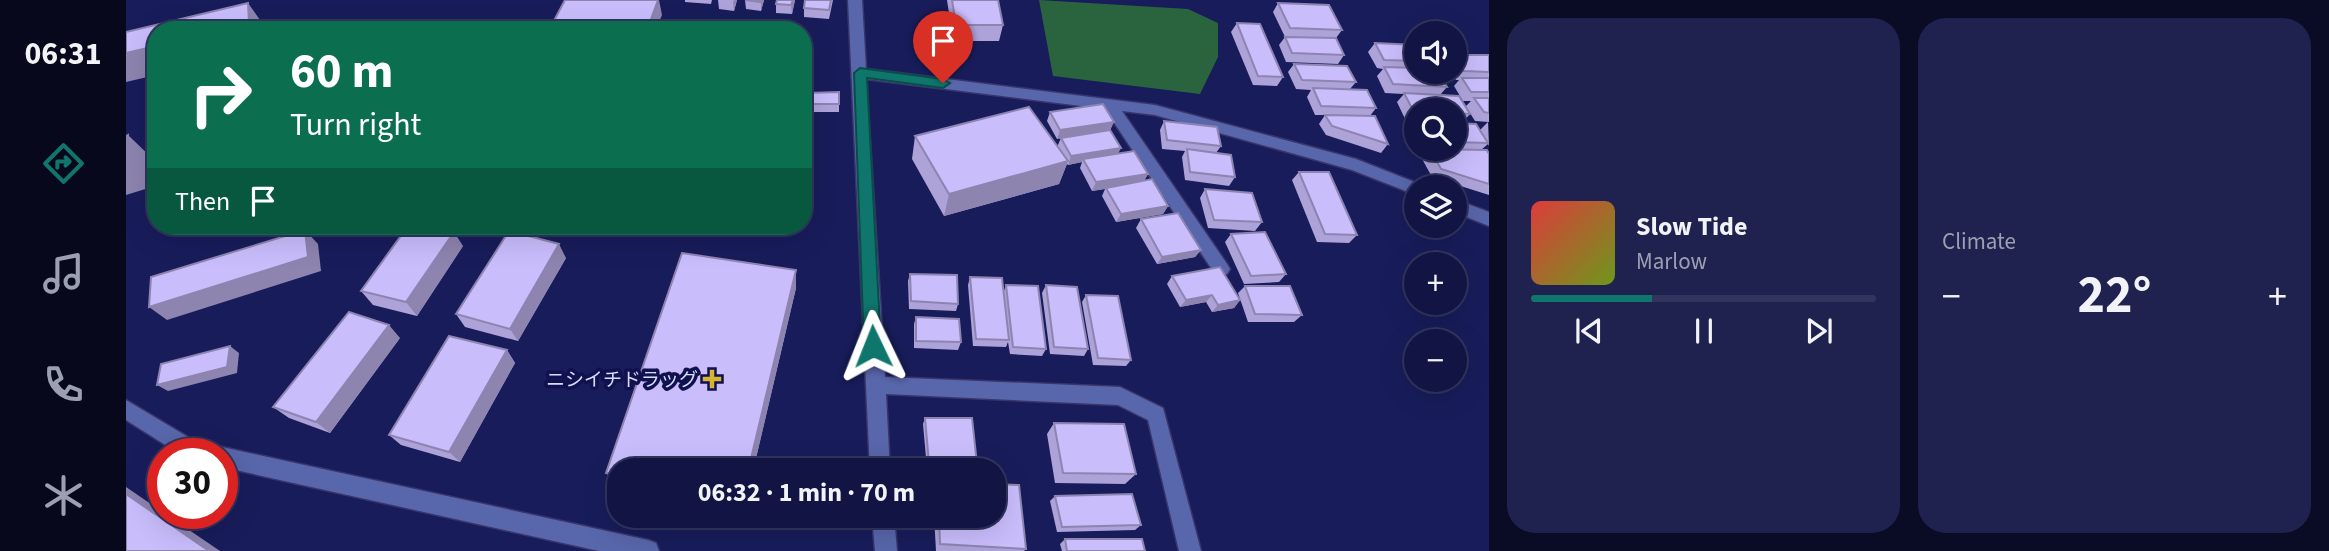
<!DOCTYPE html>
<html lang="en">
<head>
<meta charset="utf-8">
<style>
	:root { --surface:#121544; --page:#1f224f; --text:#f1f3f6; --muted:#9c9fb2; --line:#31345d; --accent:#0f766e }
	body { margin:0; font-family:"Source Sans 3","Noto Sans JP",sans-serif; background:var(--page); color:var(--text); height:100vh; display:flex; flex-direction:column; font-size:26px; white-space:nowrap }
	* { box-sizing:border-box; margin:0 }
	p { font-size:23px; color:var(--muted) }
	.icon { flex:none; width:38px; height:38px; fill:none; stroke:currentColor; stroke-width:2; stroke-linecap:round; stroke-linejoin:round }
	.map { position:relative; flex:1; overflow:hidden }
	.details { display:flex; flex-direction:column; gap:18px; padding:18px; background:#0a0c25; width:840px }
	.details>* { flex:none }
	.banner { position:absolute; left:21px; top:21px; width:665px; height:214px; border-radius:28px; box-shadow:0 7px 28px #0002,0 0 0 2px var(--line); background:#0b6e4f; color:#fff; overflow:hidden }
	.controls { position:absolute; left:1278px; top:21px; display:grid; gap:14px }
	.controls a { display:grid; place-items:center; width:63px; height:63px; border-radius:50%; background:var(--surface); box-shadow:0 7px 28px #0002,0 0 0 2px var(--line); font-size:35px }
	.speed { position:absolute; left:21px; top:438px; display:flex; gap:14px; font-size:35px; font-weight:700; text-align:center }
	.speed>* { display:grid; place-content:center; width:91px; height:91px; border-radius:50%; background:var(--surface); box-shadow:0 7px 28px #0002,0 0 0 2px var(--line); line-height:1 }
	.speed .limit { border:10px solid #d22; background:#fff; color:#111 }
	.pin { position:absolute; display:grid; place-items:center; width:60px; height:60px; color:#fff; margin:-72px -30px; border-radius:50% 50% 50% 0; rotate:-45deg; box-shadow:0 0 7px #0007 }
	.pin .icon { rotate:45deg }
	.me { position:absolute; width:77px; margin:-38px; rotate:358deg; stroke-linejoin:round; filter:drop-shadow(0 0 5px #0008) }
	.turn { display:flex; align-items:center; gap:24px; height:147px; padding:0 28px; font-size:32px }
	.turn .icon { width:91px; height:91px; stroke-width:2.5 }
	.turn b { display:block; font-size:49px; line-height:60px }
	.then { display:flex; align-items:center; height:66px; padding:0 28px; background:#0003; gap:14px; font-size:26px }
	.big { font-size:52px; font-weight:700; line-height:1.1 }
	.details .card { flex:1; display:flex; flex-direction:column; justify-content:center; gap:10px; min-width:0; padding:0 24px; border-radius:28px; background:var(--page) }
	.song { display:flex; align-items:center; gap:21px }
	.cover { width:84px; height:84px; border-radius:10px; background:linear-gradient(135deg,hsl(0 70% 55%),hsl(80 70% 35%)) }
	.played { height:7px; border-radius:4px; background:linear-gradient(90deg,var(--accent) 35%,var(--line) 35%) }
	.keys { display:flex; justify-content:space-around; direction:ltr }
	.heat { display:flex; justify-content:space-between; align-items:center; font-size:38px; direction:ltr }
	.details .tiles { flex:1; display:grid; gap:18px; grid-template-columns:repeat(2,1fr) }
	.trip { position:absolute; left:481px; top:458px; width:399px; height:70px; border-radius:28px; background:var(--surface); box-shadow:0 7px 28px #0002,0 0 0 2px var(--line); font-weight:700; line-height:70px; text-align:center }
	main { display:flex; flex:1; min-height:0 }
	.menu { display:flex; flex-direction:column; width:126px; justify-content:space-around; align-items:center; background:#07081b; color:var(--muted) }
	.menu .icon { width:49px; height:49px }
	.menu .current { color:var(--accent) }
	.menu b { font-size:32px; color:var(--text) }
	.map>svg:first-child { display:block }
</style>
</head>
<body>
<main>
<nav class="menu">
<b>06:31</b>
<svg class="icon current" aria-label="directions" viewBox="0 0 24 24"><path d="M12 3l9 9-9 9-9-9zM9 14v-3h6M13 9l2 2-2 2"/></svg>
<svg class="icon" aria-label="music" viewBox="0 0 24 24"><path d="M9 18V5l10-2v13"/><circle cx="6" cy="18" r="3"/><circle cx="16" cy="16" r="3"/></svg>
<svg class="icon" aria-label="phone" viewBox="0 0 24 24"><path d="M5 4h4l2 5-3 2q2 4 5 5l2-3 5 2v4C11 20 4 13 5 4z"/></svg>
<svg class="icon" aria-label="climate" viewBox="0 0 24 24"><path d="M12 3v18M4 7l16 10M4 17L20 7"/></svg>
</nav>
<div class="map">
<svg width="1363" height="551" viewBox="0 0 1363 551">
	<rect width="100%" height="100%" fill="#181c5a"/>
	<path fill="#2a643f" d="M913,0L1062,9L1092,23V57L1074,94L927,76Z"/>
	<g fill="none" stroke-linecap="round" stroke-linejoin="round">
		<defs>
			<path id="minor" d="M722,0H736L740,69L1029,105L1230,159L1296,185L1297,187H1290V195L1226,170L1029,115L996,111L1101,264L1104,269L1101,274H1089L979,109L740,79L759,377L994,387L1037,408L1075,551H1053L1022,420L992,405L760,394L764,471H744Z
				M1328,199L1363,212V226L1328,212Z
				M0,400L67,440L87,446L89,450L96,447L522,540L530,543L533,551H473L96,467V453H52L0,420Z
				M746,516H768L771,551H749Z"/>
		</defs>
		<use href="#minor" stroke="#39356b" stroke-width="3"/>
		<use href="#minor" fill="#5866ab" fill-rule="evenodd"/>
	</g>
	<path fill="#ada3d9" d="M559,0H586L585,4L559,2Z
		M592,0H611L608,11L593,9Z
		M619,0H638L635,11L620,9Z
		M669,0L666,14L650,13V4Z
		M679,0H707L703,19L678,17V8Z
		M821,0H872L877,25L873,41H827Z
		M1152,3L1216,30L1210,38L1218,55L1212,64L1160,62L1153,45L1159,37L1147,12Z
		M1111,23L1157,77L1151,86L1127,85L1105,32Z
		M1249,43L1290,45V72L1321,87L1314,95L1340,106L1345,101H1337L1328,86L1333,80H1330L1324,72H1328V55H1363V122L1349,121L1342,110L1344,114L1336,123L1328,122V110H1290V121H1280L1271,102L1278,94L1259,93L1251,76L1257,69L1251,68L1242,52Z
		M1168,64L1230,82L1224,89L1250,108L1244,116L1262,144L1255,153L1200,135L1193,124L1199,115H1203H1189L1181,97L1185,90L1170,89L1162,72Z
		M713,92V112H681V93Z
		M924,112L984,130L992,154L1022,174L1018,181L1042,206L1037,214L990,222L976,196L979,189L966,191L954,168L956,162L942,165L941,164L933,184L818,216L786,159L789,136L931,147L935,138L931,139L921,121Z
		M1038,121L1095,146L1090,153L1109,177L1103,186L1059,180L1056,157L1059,151L1036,149L1034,130Z
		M1362,122L1363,146L1362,144L1355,150L1363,154V195L1306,177L1295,157L1302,150L1296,149H1328V123L1354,130Z
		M1290,126V137L1286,130Z
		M1173,172L1231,235L1223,243L1191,242L1166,180Z
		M1079,189L1136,222L1129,231L1082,228L1074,198Z
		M1015,219L1075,250L1069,257L1031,264L1010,228Z
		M1105,234L1160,274L1153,282L1118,284L1099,242Z
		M337,246L291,316L247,305L235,291Z
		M440,258L392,341L339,327L330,314Z
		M670,270V288L627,471H494V486L488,485L480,473Z
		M784,274L832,304L830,311L783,309L782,281Z
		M1046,276L1114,300L1108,308L1086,312L1080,302L1054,307L1041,284Z
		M844,277L878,291L880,285L920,349L916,356L884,354L882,342L880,347L847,346L842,285Z
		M920,285L962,349L958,356L924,354L916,293Z
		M1119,286L1176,315L1168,322H1122L1112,293Z
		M960,295L1005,360L1000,366L967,365L956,302Z
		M790,317L835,342L832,350L788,348V324Z
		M274,338L204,433L163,418L147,407Z
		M381,350L389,363L334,462L275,445L263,435Z
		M799,418L851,464L848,470L801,469L797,424Z
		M928,423L1010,474L999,484L929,483L921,434Z
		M929,496L1015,525L1009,530L931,532L924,501Z
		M808,516H868L900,549L898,551H810Z
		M939,539L1019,551H936L934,544Z"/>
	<path fill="#8d84b0" d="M533,0L536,15L530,30H521Z
		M608,0H611L608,11L607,2Z
		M635,0H638L635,11Z
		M667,0H669L666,14L665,5Z
		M122,3L139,27V30H96Z
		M30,46V75L0,82V53Z
		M988,122L984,131L931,139L934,130Z
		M2,135L26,158V187L0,195V165Z
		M995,148L991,156L957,159L956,162L942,165L945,156Z
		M942,161L933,184L818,216L823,194Z
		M1022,174L1017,182L966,191L970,182Z
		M1042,206L1037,214L990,222L995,214Z
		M179,230L192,244L195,271L41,320L23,307Z
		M328,232L337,246L291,316L280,302Z
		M433,244L440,258L392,341L384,329Z
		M1075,250L1069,257L1031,264L1036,257Z
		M670,270V288L627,471H622Z
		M1086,295L1080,302L1054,307L1060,300Z
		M1114,300L1108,308L1086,312L1092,305Z
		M263,325L274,338L204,433L190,422Z
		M104,346L113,353L111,373L42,391L31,385Z
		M381,350L389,363L334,462L323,452Z
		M0,487L94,551H83L0,494Z"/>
	<path fill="#c9bdfc" stroke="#8d84b0" stroke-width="2" d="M439,0H532L521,30H423Z
		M619,0H635V2Z
		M651,0H667L665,5L650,4Z
		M679,0H705L703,10L678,8Z
		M826,0H872L877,25H830Z
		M122,3L123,23L96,30H30V46L0,53V32Z
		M1152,3L1203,5L1216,30L1164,28Z
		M549,23L575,26L573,30H547Z
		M1111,23L1134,24L1157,77L1132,76Z
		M1159,37L1210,38L1218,55L1166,53Z
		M1249,43L1290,45V61L1258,60Z
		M1328,55H1363V72L1338,71L1328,57Z
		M1168,64L1221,66L1230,82L1176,80Z
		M1258,67L1290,68V72H1312L1321,87L1267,84Z
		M1336,78H1363V92H1345Z
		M1187,88L1241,90L1250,108L1195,106Z
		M713,92V104H681V93Z
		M1278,93L1333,96L1344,114L1328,113V110H1290V112H1288Z
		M1348,98H1363V113L1358,112Z
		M977,104L988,122L934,130L924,112Z
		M903,107L942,161L823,194L789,136Z
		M1199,115L1249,116L1262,144L1206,126Z
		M1038,121L1091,127L1095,146L1041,140Z
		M1328,123L1350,124L1362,143L1328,142Z
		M984,130L995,148L945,156L935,138Z
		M2,135L1,164L0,165V136Z
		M1061,149L1105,155L1109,177L1064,172Z
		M1304,149L1361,150L1363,154V184L1315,169Z
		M1008,151L1022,174L970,182L957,159Z
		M1173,172H1203L1231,235L1199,234Z
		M1026,179L1042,206L995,214L980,188Z
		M1079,189L1126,193L1136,222L1088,220Z
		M1052,213L1075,250L1036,257L1015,219Z
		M282,226H300L328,232L280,302L235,291Z
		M179,230L182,257L23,307L25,277Z
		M383,231L433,244L384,329L330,314Z
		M1139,232L1160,274L1125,276L1105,234Z
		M556,253L670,270L622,471H494V475L480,473Z
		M1094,267L1114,300L1092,305L1086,295L1060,300L1046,276Z
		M784,274L831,275L832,304L785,301Z
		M844,277L876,278L883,340L850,339Z
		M880,285L912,286L920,349L887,347Z
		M920,285L951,287L962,349L928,347Z
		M1119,286H1164L1176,315L1129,314Z
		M960,295L992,296L1005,360L972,358Z
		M223,312L263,325L190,422L147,407Z
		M790,317L833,319L835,342L790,341Z
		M323,336L381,350L323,452L263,435Z
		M104,346L101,367L31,385L35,364Z
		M799,418H846L851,464L803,463Z
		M928,423L998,424L1010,474L937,473Z
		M868,484L893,485L900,549L814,544L813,516H868Z
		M0,494L83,551H0Z
		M1006,494L1015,525L936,527L929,496Z
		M939,539H1016L1019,551H941Z"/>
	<path fill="#0f766e" stroke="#0a4d48" stroke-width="2" d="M734,68L817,79L824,83L817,88L741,78L755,346L747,354L738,346L728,73Z"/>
	<path fill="#d6b534" stroke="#11114f" stroke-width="2.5" d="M582.5 368.5h7v7h7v7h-7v7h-7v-7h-7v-7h7z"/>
	<g text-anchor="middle" stroke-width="7" stroke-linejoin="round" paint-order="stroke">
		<g font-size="19" fill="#d4ddfc" stroke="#11114f" text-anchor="end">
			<text x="572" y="386">ニシイチドラッグ</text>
		</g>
	</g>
</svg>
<div class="controls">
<a><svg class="icon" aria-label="sound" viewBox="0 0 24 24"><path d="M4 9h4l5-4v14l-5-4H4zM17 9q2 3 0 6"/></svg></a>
<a><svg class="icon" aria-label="search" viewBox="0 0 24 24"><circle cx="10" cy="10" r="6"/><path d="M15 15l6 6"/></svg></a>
<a><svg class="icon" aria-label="layers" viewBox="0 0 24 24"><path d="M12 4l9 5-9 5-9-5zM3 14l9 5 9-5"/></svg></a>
<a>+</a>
<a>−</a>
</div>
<div class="speed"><div class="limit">30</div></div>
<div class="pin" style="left:817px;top:83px;background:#d93025"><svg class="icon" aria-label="arrive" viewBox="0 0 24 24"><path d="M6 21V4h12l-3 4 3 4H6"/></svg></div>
<svg class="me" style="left:747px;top:346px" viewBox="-20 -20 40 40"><path d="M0-17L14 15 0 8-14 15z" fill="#0f766e" stroke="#fff" stroke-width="4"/></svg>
<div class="trip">06:32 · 1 min · 70 m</div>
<div class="banner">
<div class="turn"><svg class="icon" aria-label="right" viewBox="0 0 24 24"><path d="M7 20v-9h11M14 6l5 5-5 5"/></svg><div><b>60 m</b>Turn right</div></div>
<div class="then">Then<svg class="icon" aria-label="arrive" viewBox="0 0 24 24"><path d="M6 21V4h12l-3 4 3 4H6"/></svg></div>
</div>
</div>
<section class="details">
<div class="tiles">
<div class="card">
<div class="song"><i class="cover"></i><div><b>Slow Tide</b><p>Marlow</p></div></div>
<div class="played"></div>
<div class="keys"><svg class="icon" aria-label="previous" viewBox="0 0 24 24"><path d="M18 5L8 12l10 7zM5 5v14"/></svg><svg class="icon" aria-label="pause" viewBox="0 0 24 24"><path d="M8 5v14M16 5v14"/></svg><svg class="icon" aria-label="next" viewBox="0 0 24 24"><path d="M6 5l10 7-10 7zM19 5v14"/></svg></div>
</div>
<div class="card"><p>Climate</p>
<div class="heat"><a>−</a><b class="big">22°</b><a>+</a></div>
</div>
</div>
</section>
</main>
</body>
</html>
